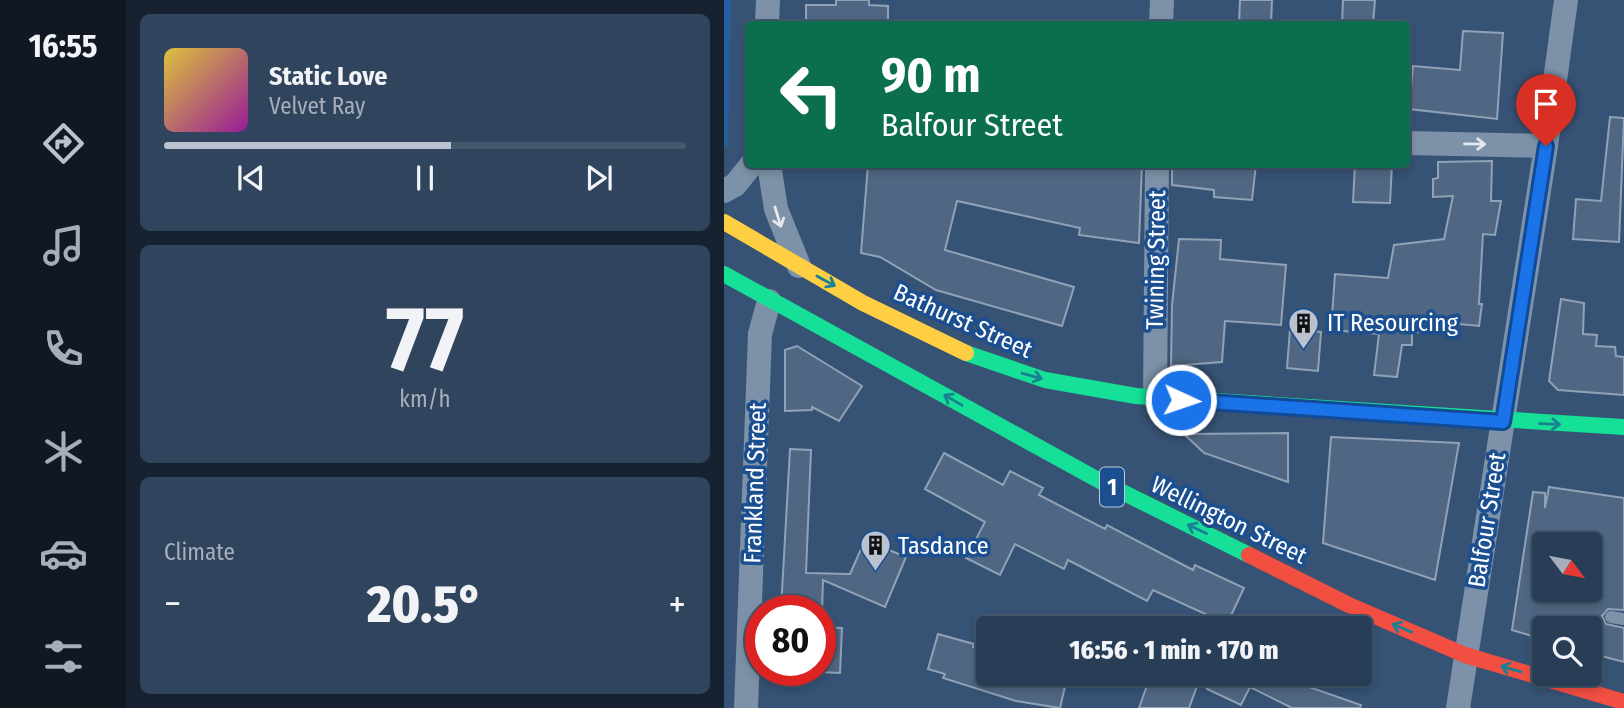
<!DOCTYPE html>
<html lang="en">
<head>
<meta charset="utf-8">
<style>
	:root { --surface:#283e57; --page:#30455d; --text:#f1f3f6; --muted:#a5aeba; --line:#44576d; --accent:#b9c2ce }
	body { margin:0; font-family:"Fira Sans Condensed",sans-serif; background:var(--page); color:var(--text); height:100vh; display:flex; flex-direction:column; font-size:26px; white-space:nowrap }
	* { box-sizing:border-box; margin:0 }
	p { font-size:23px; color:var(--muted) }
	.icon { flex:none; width:38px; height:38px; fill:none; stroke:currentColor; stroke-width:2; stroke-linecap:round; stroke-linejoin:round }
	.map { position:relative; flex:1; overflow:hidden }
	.details { display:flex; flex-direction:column; gap:14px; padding:14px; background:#162230; width:598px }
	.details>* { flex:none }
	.banner { position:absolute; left:21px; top:21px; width:665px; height:147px; border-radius:7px; box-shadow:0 4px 10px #0003,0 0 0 2px var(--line); background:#0b6e4f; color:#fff; overflow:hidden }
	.needle { width:46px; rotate:122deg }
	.buttons { position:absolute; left:808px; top:532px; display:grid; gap:14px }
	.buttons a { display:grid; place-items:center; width:70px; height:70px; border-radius:7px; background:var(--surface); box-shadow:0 4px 10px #0003,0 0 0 2px var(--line); font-size:35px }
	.speed { position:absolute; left:21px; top:595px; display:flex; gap:14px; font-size:35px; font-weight:700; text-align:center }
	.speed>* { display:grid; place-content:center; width:91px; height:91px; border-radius:50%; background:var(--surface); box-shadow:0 4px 10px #0003,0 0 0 2px var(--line); line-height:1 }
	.speed .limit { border:10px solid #d22; background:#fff; color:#111 }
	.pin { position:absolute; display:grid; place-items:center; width:60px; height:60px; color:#fff; margin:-72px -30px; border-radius:50% 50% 50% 0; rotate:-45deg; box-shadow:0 0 7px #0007 }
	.pin .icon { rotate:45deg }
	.me { position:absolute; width:77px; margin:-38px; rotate:93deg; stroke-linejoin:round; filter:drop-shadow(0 0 5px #0008) }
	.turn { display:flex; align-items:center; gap:24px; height:147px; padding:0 21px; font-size:32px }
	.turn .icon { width:91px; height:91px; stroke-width:2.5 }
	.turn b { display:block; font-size:49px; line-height:60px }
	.big { font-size:52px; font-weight:800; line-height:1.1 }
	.details .tile { flex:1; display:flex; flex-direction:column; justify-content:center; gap:10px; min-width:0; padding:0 24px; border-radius:10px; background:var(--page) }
	.details .dial { align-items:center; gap:0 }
	.dial b { font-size:91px; line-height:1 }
	.song { display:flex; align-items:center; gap:21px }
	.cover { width:84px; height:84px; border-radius:10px; background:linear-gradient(135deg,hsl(50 70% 55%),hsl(300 70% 35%)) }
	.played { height:7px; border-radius:4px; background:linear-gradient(90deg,var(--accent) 55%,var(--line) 55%) }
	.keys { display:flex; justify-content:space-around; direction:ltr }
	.heat { display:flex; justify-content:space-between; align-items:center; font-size:38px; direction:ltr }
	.trip { position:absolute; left:252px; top:616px; width:396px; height:70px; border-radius:7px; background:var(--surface); box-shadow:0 4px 10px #0003,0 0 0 2px var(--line); font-weight:800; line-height:70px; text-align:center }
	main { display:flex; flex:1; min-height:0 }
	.tabs { display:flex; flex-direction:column; width:126px; justify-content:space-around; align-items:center; background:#101923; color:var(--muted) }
	.tabs .icon { width:49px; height:49px }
	.tabs .on { color:var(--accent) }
	.tabs b { font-size:32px; color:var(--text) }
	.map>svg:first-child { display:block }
</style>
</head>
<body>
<main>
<nav class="tabs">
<b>16:55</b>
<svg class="icon on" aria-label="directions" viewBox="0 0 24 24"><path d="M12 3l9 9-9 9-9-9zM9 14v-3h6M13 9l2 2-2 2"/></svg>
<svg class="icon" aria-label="music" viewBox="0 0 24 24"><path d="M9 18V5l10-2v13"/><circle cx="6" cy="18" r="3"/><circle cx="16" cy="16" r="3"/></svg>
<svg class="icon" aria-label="phone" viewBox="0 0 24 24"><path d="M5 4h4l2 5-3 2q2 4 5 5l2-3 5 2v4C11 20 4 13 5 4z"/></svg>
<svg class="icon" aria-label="climate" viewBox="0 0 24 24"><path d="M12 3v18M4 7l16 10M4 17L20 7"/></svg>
<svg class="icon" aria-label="car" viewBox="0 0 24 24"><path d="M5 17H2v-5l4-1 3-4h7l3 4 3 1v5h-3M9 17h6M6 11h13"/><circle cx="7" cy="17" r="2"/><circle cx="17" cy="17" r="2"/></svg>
<svg class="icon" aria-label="filters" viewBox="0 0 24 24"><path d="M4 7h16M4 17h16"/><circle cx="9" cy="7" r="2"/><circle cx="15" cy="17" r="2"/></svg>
</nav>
<section class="details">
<div class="tile">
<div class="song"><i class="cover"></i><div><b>Static Love</b><p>Velvet Ray</p></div></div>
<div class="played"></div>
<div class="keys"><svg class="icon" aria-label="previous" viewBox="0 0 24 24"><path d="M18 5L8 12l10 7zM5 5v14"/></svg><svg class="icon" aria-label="pause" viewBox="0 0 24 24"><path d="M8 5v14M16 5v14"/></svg><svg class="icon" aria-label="next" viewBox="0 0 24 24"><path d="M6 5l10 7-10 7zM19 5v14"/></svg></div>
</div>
<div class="tile dial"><b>77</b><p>km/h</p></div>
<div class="tile"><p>Climate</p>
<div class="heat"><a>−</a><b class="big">20.5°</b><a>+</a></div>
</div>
</section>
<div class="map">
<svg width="900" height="708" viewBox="0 0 900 708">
	<rect width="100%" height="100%" fill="#365274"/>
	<path fill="#265fa1" d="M0,0H7L4,146H0Z"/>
	<path fill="#506783" stroke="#92a2b6" stroke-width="2" fill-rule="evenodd" d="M112,0H145V5L164,6V24H82V5H112Z
		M516,0H548L547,24H515Z
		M619,0H651L649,24H618Z
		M739,31L779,33L773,119L685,109L689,66L736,70Z
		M886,117L900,118L895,242L849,239L852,199L877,201Z
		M768,161L767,201H777L771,235L759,234L755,304H758L755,326L715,322L713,330L688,333V345H678L673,377L650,375L655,334L607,330L611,274L664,278L670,245L720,239L729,196L709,197V179L714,178V162Z
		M144,164H418L415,243L355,235L356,228L233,201L221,250L350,287L338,326L212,290L156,257L137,253Z
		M448,164H532L528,200L490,197V190L448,185Z
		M631,164H668L666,203L629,202Z
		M455,239L497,240L496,259L562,265L557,325L501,321L498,362L447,366L448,305Z
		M837,299L860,303L859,334L873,335L872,346L891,347L892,356L900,357V395L834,390L825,381Z
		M566,329L597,332L594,371L563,368Z
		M73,346L138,386L115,421L88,407V410L61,411V350Z
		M564,433V482L480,453L460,434Z
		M607,437L735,443L711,580L599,543Z
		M66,449L87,450L82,573L126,574L141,540L182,557L161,607L99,580L98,610L57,609Z
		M220,453L279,485L286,471L319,488L315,495L381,529L383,525L469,570L471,565L520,588L503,624L429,590L423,601L344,560L340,569L291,544L276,575L242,558L261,522L201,489Z
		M825,487L900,498V610L884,609L878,616L882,624L900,628V662L866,653V628H821V640L788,630L809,492L821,493V508ZM821,544H866V590H821Z
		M96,627L118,628L116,673L96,672Z
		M214,634L250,644L249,647L264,652V674H344L336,708L292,701L219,678L221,674L204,669Z
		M427,674H439L473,686L465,708H415Z
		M490,674H592L585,687L637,705L636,708H568L526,687L517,705L483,689Z"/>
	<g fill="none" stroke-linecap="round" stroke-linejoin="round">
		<path stroke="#7d92a8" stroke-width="12" d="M887,617L900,619"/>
		<path stroke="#7d92a8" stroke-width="24" d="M43,24L44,0
			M437,24L438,0
			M682,143L822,146
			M45,164L52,209L75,266
			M0,191L11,185L28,164
			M431,398L433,164
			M22,708L36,334L45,301
			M734,708L822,146L842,0"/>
		<path stroke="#16e098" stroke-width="16" d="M0,274L376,481L525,555
			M242,353L321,380L412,396L900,427"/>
		<path stroke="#ffcf43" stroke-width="16" d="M0,222L139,303L242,353"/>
		<path stroke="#f24e42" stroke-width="16" d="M525,555L625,605L741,655L900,702"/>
	</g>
	<defs><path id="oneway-shaft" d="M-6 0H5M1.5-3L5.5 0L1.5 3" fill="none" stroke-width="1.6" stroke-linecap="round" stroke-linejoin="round" transform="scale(1.75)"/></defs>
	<g stroke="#e5e9ee">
		<use href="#oneway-shaft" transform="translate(751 144) rotate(1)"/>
		<use href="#oneway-shaft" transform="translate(54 217) rotate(73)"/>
	</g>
	<g stroke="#198292">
		<use href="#oneway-shaft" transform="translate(102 281) rotate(29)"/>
		<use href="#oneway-shaft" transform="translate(308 376) rotate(16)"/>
		<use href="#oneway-shaft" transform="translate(229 400) rotate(-150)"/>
		<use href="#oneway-shaft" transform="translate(826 424) rotate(2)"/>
		<use href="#oneway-shaft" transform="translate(473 529) rotate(-154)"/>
		<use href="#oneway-shaft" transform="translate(678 628) rotate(-157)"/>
		<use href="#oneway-shaft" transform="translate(787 669) rotate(-164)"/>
	</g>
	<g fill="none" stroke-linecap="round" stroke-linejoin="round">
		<defs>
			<path id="route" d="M457,400L779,422L822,146"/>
		</defs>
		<use href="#route" stroke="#114b97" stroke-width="18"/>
		<use href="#route" stroke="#1a73e8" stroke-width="12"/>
	</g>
	<defs>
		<symbol id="building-pin" viewBox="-11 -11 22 30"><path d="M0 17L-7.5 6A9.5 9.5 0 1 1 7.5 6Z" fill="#b9c2ce" stroke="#1b4f8f"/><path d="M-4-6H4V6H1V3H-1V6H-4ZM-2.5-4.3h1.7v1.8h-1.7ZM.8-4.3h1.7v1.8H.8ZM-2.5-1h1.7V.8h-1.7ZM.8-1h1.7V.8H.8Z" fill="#111"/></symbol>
	</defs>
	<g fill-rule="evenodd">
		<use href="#building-pin" x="562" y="306" width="35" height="47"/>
		<use href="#building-pin" x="134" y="528" width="35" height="47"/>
	</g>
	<g text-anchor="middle" stroke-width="7" stroke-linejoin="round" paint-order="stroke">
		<rect fill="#1b4f8f" stroke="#bbcadd" stroke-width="2" x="376" y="467.5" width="24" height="39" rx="5"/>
		<g font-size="23" font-weight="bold" fill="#fff">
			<text x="388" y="495">1</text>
		</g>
		<g font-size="24" fill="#fff" stroke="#1b4f8f">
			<text transform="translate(432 260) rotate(-89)" y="8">Twining Street</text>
			<text transform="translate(239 321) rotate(24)" y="8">Bathurst Street</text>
			<text transform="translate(31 483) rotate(-88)" y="8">Frankland Street</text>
			<text transform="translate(505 520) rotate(26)" y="8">Wellington Street</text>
			<text transform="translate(763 520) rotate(-81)" y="8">Balfour Street</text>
		</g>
		<g font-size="24" fill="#fff" stroke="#1b4f8f" text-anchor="start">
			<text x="603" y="331">IT Resourcing</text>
			<text x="174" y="554">Tasdance</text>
		</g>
	</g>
</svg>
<div class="buttons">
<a><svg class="needle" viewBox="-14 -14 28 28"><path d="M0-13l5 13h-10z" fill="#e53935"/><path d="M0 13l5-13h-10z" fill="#a5aeba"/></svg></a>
<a><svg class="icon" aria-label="search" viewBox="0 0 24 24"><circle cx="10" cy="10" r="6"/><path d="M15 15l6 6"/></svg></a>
</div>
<div class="speed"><div class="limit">80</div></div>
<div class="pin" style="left:822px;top:146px;background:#d93025"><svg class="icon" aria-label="arrive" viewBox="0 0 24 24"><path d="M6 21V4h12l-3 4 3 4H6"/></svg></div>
<svg class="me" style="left:457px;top:400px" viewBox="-20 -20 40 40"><circle r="17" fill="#1a73e8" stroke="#fff" stroke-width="3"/><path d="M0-11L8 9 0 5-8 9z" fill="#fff"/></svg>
<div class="trip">16:56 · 1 min · 170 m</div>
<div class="banner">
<div class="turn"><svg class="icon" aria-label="left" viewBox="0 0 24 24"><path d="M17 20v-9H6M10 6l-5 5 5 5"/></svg><div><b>90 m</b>Balfour Street</div></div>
</div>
</div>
</main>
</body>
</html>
